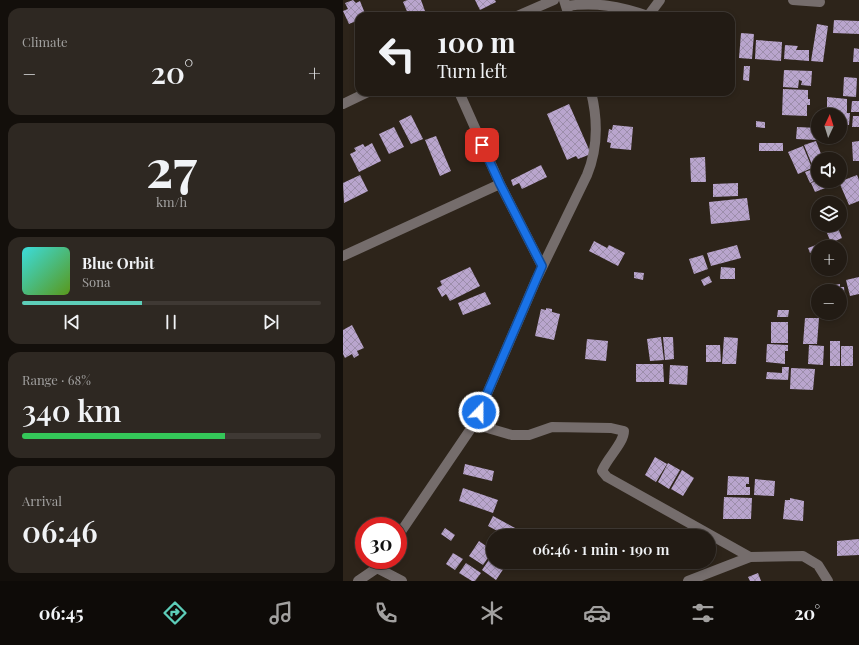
<!DOCTYPE html>
<html lang="en">
<head>
<meta charset="utf-8">
<style>
	:root { --surface:#221b14; --page:#2e2822; --text:#f1f3f6; --muted:#a2a1a0; --line:#3f3934; --accent:#5dceb9 }
	body { margin:0; font-family:"Playfair Display",serif; background:var(--page); color:var(--text); height:100vh; display:flex; flex-direction:column; font-size:15px; white-space:nowrap }
	* { box-sizing:border-box; margin:0 }
	p { font-size:13px; color:var(--muted) }
	.icon { flex:none; width:22px; height:22px; fill:none; stroke:currentColor; stroke-width:2; stroke-linecap:round; stroke-linejoin:round }
	.map { position:relative; flex:1; overflow:hidden }
	.drawer { display:flex; flex-direction:column; gap:8px; padding:8px; background:#130f0b; width:343px }
	.drawer>* { flex:none }
	.guide { position:absolute; left:12px; top:12px; width:380px; height:84px; border-radius:12px; box-shadow:0 2px 6px #0003,0 0 0 1px var(--line); background:#221b14; color:var(--text); overflow:hidden }
	.needle { width:26px; rotate:4deg }
	.controls { position:absolute; left:468px; top:108px; display:grid; gap:8px }
	.controls a { display:grid; place-items:center; width:36px; height:36px; border-radius:50%; background:var(--surface); box-shadow:0 2px 6px #0003,0 0 0 1px var(--line); font-size:20px }
	.speed { position:absolute; left:12px; top:517px; display:flex; gap:8px; font-size:20px; font-weight:700; text-align:center }
	.speed>* { display:grid; place-content:center; width:52px; height:52px; border-radius:50%; background:var(--surface); box-shadow:0 2px 6px #0003,0 0 0 1px var(--line); line-height:1 }
	.speed .limit { border:6px solid #d22; background:#fff; color:#111 }
	.pin { position:absolute; display:grid; place-items:center; width:34px; height:34px; color:#fff; margin:-17px; border-radius:8px; box-shadow:0 2px 6px #0006 }
	.me { position:absolute; width:44px; margin:-22px; rotate:22deg; stroke-linejoin:round; filter:drop-shadow(0 0 3px #0008) }
	.turn { display:flex; align-items:center; gap:14px; height:84px; padding:0 16px; font-size:18px }
	.turn .icon { width:52px; height:52px; stroke-width:2.5 }
	.turn b { display:block; font-size:28px; line-height:34px }
	.big { font-size:30px; font-weight:600; line-height:1.1 }
	.drawer .widget { flex:1; display:flex; flex-direction:column; justify-content:center; gap:6px; min-width:0; padding:0 14px; border-radius:12px; background:var(--page) }
	.drawer .dial { align-items:center; gap:0 }
	.dial b { font-size:52px; line-height:1 }
	.song { display:flex; align-items:center; gap:12px }
	.cover { width:48px; height:48px; border-radius:6px; background:linear-gradient(135deg,hsl(180 70% 55%),hsl(90 70% 35%)) }
	.played { height:4px; border-radius:2px; background:linear-gradient(90deg,var(--accent) 40%,var(--line) 40%) }
	.keys { display:flex; justify-content:space-around; direction:ltr }
	.heat { display:flex; justify-content:space-between; align-items:center; font-size:22px; direction:ltr }
	.charge { height:6px; border-radius:3px; background:linear-gradient(90deg,#34c759 68%,var(--line) 0) }
	.trip { position:absolute; left:143px; top:529px; width:230px; height:40px; border-radius:20px; background:var(--surface); box-shadow:0 2px 6px #0003,0 0 0 1px var(--line); font-weight:600; line-height:40px; text-align:center }
	.dock { display:flex; height:64px; justify-content:space-around; align-items:center; background:#0e0b08; color:var(--muted) }
	.dock .icon { width:28px; height:28px }
	.dock .active { color:var(--accent) }
	.dock b { font-size:18px; color:var(--text) }
	main { display:flex; flex:1; min-height:0 }
	.map>svg:first-child { display:block }
</style>
</head>
<body>
<main>
<section class="drawer">
<div class="widget"><p>Climate</p>
<div class="heat"><a>−</a><b class="big">20°</b><a>+</a></div>
</div>
<div class="widget dial"><b>27</b><p>km/h</p></div>
<div class="widget">
<div class="song"><i class="cover"></i><div><b>Blue Orbit</b><p>Sona</p></div></div>
<div class="played"></div>
<div class="keys"><svg class="icon" aria-label="previous" viewBox="0 0 24 24"><path d="M18 5L8 12l10 7zM5 5v14"/></svg><svg class="icon" aria-label="pause" viewBox="0 0 24 24"><path d="M8 5v14M16 5v14"/></svg><svg class="icon" aria-label="next" viewBox="0 0 24 24"><path d="M6 5l10 7-10 7zM19 5v14"/></svg></div>
</div>
<div class="widget"><p>Range · 68%</p><b class="big">340 km</b><div class="charge"></div></div>
<div class="widget"><p>Arrival</p><b class="big">06:46</b></div>
</section>
<div class="map">
<svg width="516" height="581" viewBox="0 0 516 581">
	<defs>
		<pattern id="building-cross-hatch" width="8" height="8" patternUnits="userSpaceOnUse"><rect width="8" height="8" fill="#b9a5cd"/><path d="M0 0l8 8M0 8l8-8" fill="none" stroke="#9d8eab"/></pattern>
	</defs>
	<rect width="100%" height="100%" fill="#2d241a"/>
	<path fill="url(#building-cross-hatch)" d="M10,0L13,3L17,1L23,16H16V20L6,24L0,11L5,9L2,3Z
		M64,0H78L82,11L66,16L60,2Z
		M132,0H152L153,2L137,10Z
		M109,11L111,16H96Z
		M491,20L516,21V34L490,33Z
		M474,24L485,26L480,62L468,61Z
		M398,33L411,34L409,59L396,58Z
		M413,40L439,42L438,61L412,59Z
		M442,45L455,46L453,50H466V61L441,59Z
		M511,48L516,49V62H510Z
		M388,60L393,61L391,88H388Z
		M401,66H407L406,81L400,80Z
		M441,70L469,71L468,86L458,85L459,81L456,80L455,88L440,87Z
		M501,77L514,78L513,97L500,96Z
		M440,89L465,90V99H467V105H464V116L439,115Z
		M484,97L504,99V113H507L506,125H497V115H486L487,112L484,111Z
		M509,101H516V112H508Z
		M226,104L248,154L235,159L233,156L224,160L204,114Z
		M68,115L80,139L68,144L56,121Z
		M510,116H516V127H509Z
		M413,121L422,122V128L413,127Z
		M270,125L290,127L288,150L267,148L268,143L264,142L266,129L269,130Z
		M51,127L61,147L46,154L36,134Z
		M454,127L475,128L474,140L453,139Z
		M93,136L108,171L97,176L82,140Z
		M473,141L480,159H475V165L470,167L461,145Z
		M516,141V161H510L509,142Z
		M29,143L38,161L16,172L7,154L13,151L11,148L20,144L22,147Z
		M416,143H440V151H416Z
		M460,146L469,168L455,174L445,152Z
		M362,157L363,182H348L347,158Z
		M198,165L204,177L179,189L176,183L170,186L168,180Z
		M475,167V179L467,183L462,172Z
		M17,175L25,191L1,203L0,183Z
		M514,175L516,180V201L506,205L496,182Z
		M475,180L488,181L490,185L472,192L468,183Z
		M395,183V196L370,197V184Z
		M404,198L407,220L368,224L366,202Z
		M495,228L499,238L488,243L484,233Z
		M251,241L264,248L266,245L282,253L275,266L246,251Z
		M394,245L398,258L368,266L364,253Z
		M473,245L475,250L467,253L465,248Z
		M360,255L365,269L351,274L346,259Z
		M127,267L137,286L107,301L103,294L99,297L94,288L99,285L97,281Z
		M378,267L392,268V279H377Z
		M291,272L301,273L300,280L291,278Z
		M366,276L369,282L361,286L358,280Z
		M516,277V294L507,296L503,280Z
		M497,284V287H501L502,300L497,301V291H492L491,285Z
		M142,292L148,304L120,315L115,303Z
		M203,308L209,309V312L217,314L211,340L192,336L198,309L203,310Z
		M435,310H446L445,317H434Z
		M462,318H476L474,344H460Z
		M428,322H445V343H428Z
		M9,325L21,348L14,351L16,355L11,358L9,354L2,358L0,354V330Z
		M318,337L321,360L307,361L304,339Z
		M320,337H330L331,359L322,360Z
		M381,337L395,338L393,364H379Z
		M244,339L265,341L263,361L242,359Z
		M487,341H497V366H487Z
		M424,344L445,345V351H442V364L423,362Z
		M363,345H377L378,362H363Z
		M466,345L481,346L480,365L465,364Z
		M498,346H510V366H498Z
		M293,364H320L321,382H293Z
		M327,365L345,366L344,385L326,384Z
		M439,367H446L445,380L423,379L424,372L439,373Z
		M448,368L472,369L470,390L447,389Z
		M312,457L324,464L313,482L302,475Z
		M325,463L337,470L326,489L315,482Z
		M122,464L151,471L149,481L120,474Z
		M339,470L351,478L340,496L328,489Z
		M385,476L406,477V484H403V487H407V495H384Z
		M412,479L432,481L431,496L411,495Z
		M120,488L155,500L150,513L116,501Z
		M381,497L409,498L408,519H380Z
		M447,498L461,501L460,521L440,519L442,500H447Z
		M150,516L174,529L170,536H164L145,526Z
		M102,528L112,535L108,541L98,534Z
		M516,539V555L494,556V541Z
		M136,541L150,551L140,565L126,556Z
		M110,553L120,559L112,570L103,564Z
		M150,554V562H165L153,580L139,570Z
		M123,563L138,573L132,581H129L116,573Z
		M415,573L418,581H407L405,577Z"/>
	<g fill="none" stroke-linecap="round" stroke-linejoin="round">
		<path stroke="#756d6c" stroke-width="10" d="M221,0L226,16
			M450,0L477,2
			M223,6C253,2 276,6 305,16
			M174,16L211,0
			M305,16L317,0
			M116,92L157,184L199,266
			M0,104L25,92
			M0,256L157,184
			M131,424L169,435H186L209,427L268,428L281,431C281,443 264,458 259,471L264,477L407,557L460,556L475,565L485,581
			M55,536L131,424L193,280L244,175C255,148 255,120 248,92
			M34,568L59,581
			M15,581L34,568L39,560
			M345,581L407,557"/>
	</g>
	<g fill="none" stroke-linecap="round" stroke-linejoin="round">
		<defs>
			<path id="route" d="M136,412L199,266L157,184L139,145"/>
		</defs>
		<use href="#route" stroke="#114b97" stroke-width="10"/>
		<use href="#route" stroke="#1a73e8" stroke-width="7"/>
	</g>
</svg>
<div class="controls">
<a><svg class="needle" viewBox="-14 -14 28 28"><path d="M0-13l5 13h-10z" fill="#e53935"/><path d="M0 13l5-13h-10z" fill="#a2a1a0"/></svg></a>
<a><svg class="icon" aria-label="sound" viewBox="0 0 24 24"><path d="M4 9h4l5-4v14l-5-4H4zM17 9q2 3 0 6"/></svg></a>
<a><svg class="icon" aria-label="layers" viewBox="0 0 24 24"><path d="M12 4l9 5-9 5-9-5zM3 14l9 5 9-5"/></svg></a>
<a>+</a>
<a>−</a>
</div>
<div class="speed"><div class="limit">30</div></div>
<div class="pin" style="left:139px;top:145px;background:#d93025"><svg class="icon" aria-label="arrive" viewBox="0 0 24 24"><path d="M6 21V4h12l-3 4 3 4H6"/></svg></div>
<svg class="me" style="left:136px;top:412px" viewBox="-20 -20 40 40"><circle r="17" fill="#1a73e8" stroke="#fff" stroke-width="3"/><path d="M0-11L8 9 0 5-8 9z" fill="#fff"/></svg>
<div class="trip">06:46 · 1 min · 190 m</div>
<div class="guide">
<div class="turn"><svg class="icon" aria-label="left" viewBox="0 0 24 24"><path d="M17 20v-9H6M10 6l-5 5 5 5"/></svg><div><b>100 m</b>Turn left</div></div>
</div>
</div>
</main>
<nav class="dock">
<b>06:45</b>
<svg class="icon active" aria-label="directions" viewBox="0 0 24 24"><path d="M12 3l9 9-9 9-9-9zM9 14v-3h6M13 9l2 2-2 2"/></svg>
<svg class="icon" aria-label="music" viewBox="0 0 24 24"><path d="M9 18V5l10-2v13"/><circle cx="6" cy="18" r="3"/><circle cx="16" cy="16" r="3"/></svg>
<svg class="icon" aria-label="phone" viewBox="0 0 24 24"><path d="M5 4h4l2 5-3 2q2 4 5 5l2-3 5 2v4C11 20 4 13 5 4z"/></svg>
<svg class="icon" aria-label="climate" viewBox="0 0 24 24"><path d="M12 3v18M4 7l16 10M4 17L20 7"/></svg>
<svg class="icon" aria-label="car" viewBox="0 0 24 24"><path d="M5 17H2v-5l4-1 3-4h7l3 4 3 1v5h-3M9 17h6M6 11h13"/><circle cx="7" cy="17" r="2"/><circle cx="17" cy="17" r="2"/></svg>
<svg class="icon" aria-label="filters" viewBox="0 0 24 24"><path d="M4 7h16M4 17h16"/><circle cx="9" cy="7" r="2"/><circle cx="15" cy="17" r="2"/></svg>
<b>20°</b>
</nav>
</body>
</html>
